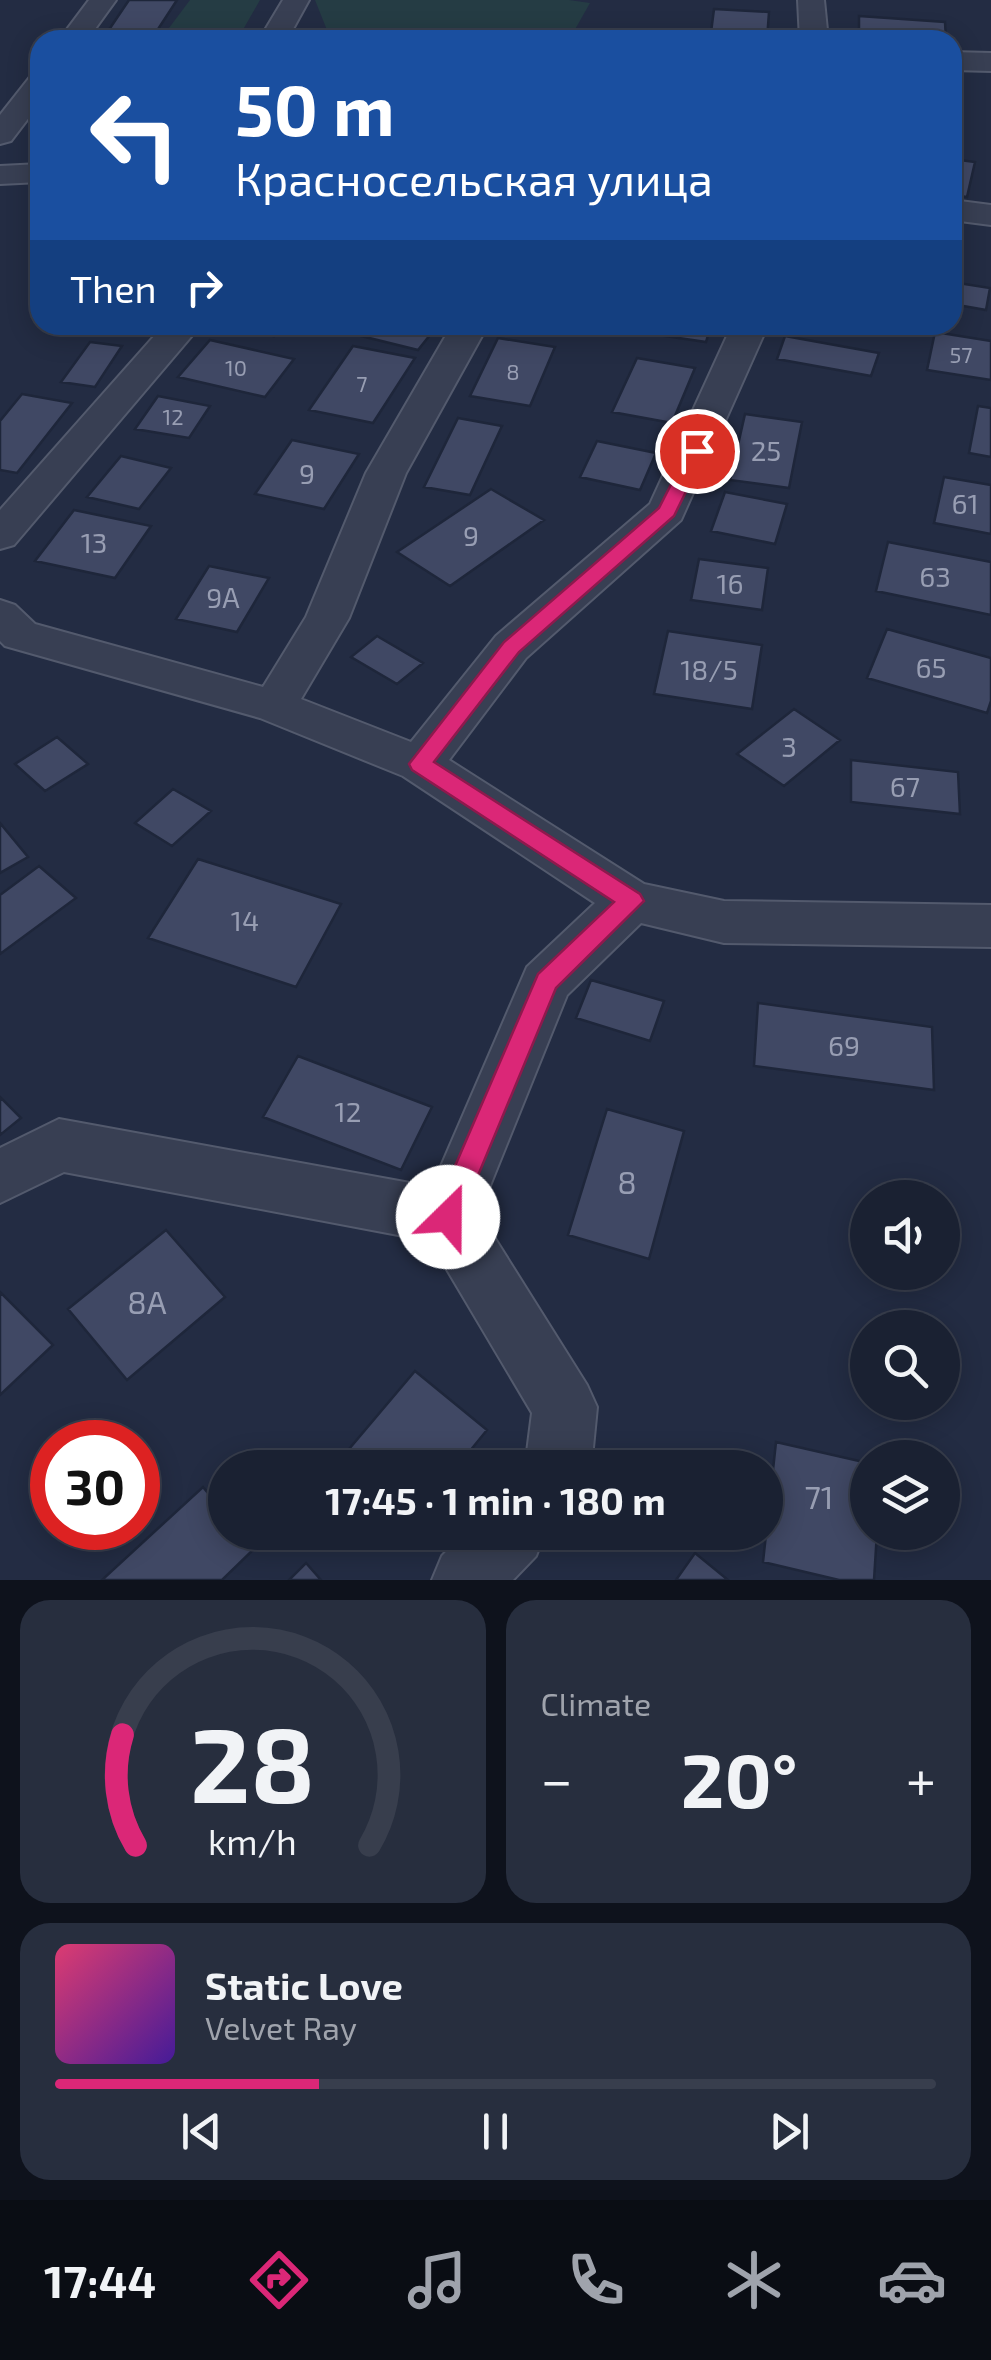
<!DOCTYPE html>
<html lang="en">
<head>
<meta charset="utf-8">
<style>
	:root { --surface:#1a2132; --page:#272e3e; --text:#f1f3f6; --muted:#9fa3ac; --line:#383e4d; --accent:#db2777 }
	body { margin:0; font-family:"Exo 2",sans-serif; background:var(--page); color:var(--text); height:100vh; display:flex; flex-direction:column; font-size:38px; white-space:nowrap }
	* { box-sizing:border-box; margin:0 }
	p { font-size:32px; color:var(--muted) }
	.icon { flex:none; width:55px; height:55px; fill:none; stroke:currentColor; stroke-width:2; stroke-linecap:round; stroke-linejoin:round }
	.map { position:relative; height:1580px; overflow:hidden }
	.sheet { display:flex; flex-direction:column; gap:20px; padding:20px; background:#0e121c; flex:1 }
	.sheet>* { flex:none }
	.banner { position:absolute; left:30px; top:30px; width:932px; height:305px; border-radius:30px; box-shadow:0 5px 25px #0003,0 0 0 2px var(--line); background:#1a4fa0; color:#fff; overflow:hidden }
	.buttons { position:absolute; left:850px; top:1180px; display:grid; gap:20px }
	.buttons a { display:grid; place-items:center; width:110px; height:110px; border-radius:50%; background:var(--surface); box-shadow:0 5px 25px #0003,0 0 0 2px var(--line); font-size:50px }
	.speed { position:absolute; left:30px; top:1420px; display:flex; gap:20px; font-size:50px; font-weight:700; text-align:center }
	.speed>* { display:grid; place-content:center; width:130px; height:130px; border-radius:50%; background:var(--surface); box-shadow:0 5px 25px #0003,0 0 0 2px var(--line); line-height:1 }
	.speed .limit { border:15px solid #d22; background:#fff; color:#111 }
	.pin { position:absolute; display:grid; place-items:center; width:85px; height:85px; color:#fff; margin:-42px; border:5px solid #fff; border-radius:50%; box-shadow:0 2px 10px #0007 }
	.me { position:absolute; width:110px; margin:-55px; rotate:23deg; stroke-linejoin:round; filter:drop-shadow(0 0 8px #0008) }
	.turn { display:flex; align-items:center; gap:35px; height:210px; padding:0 40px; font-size:45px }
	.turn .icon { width:130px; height:130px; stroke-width:2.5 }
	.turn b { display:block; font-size:70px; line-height:85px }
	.then { display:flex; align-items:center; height:95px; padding:0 40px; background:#0003; gap:20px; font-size:38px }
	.big { font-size:75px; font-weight:700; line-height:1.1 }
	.sheet .widget { flex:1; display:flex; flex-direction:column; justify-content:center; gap:15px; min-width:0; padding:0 35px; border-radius:30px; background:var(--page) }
	.sheet .dial { align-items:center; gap:0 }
	.dial svg { height:260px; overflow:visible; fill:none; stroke:var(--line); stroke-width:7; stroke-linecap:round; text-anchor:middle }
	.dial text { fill:var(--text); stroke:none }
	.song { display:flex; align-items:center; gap:30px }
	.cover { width:120px; height:120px; border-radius:15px; background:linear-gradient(135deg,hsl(340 70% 55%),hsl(260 70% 35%)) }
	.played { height:10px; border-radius:5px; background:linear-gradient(90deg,var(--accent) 30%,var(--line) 30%) }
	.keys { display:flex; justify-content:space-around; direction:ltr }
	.heat { display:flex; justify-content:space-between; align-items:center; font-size:55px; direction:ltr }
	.sheet .tiles { flex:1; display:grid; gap:20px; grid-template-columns:1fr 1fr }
	.widget:last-child { grid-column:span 2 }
	.trip { position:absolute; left:208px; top:1450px; width:575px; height:100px; border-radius:50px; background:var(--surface); box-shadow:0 5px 25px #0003,0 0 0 2px var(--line); font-weight:700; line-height:100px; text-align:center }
	.tabs { display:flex; height:160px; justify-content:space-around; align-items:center; background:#0a0d14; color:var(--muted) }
	.tabs .icon { width:70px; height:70px }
	.tabs .on { color:var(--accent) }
	.tabs b { font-size:45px; color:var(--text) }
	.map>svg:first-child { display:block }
</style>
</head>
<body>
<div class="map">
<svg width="991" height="1580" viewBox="0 0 991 1580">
	<rect width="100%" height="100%" fill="#232c43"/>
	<path fill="#253c44" d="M190,0H260L237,40H160Z
		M315,0H569L590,3L569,40H415L327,30Z"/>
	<path fill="#404864" stroke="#1e263a" stroke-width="2.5" d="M129,0H177L151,40H102Z
		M714,9L769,12L767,40H710Z
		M859,16L945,22L946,40L859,39Z
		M952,159L975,162L967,197L952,195Z
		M952,282L990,288L986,310L952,304Z
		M70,325H134L127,335Z
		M216,325H282L274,336Z
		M337,325H438L418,350L333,329Z
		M648,325H711L706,342L645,333Z
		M935,332L991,341V380L927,370Z
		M785,336L879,353L871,376L777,359Z
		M498,338L555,347L530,406L470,396Z
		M210,340L294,359L265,397L178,377Z
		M90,342L122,346L95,387L61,382Z
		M353,346L415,358L373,423L309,410Z
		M637,358L695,368L672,423L612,412Z
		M22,394L72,403L17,473L0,470V421Z
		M158,396L210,406L189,438L135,429Z
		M978,406L991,408V457L969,453Z
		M745,414L802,422L789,488L730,480Z
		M458,418L502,426L470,495L424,487Z
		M292,440L359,454L324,509L255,494Z
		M597,441L656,453L640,490L580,477Z
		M121,456L171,468L139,509L87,497Z
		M944,477L991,485V534L934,523Z
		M491,489L544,520L450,586L397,552Z
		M725,492L787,504L775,544L711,531Z
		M74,510L151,526L115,578L35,561Z
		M888,542L991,562V615L876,591Z
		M699,559L768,568L762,610L691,600Z
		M209,566L269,578L237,632L176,619Z
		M887,629L991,658V701L987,713L867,678Z
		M668,631L762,645L752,709L654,694Z
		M377,636L423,663L397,684L351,657Z
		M794,709L840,740L784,786L737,754Z
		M57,737L88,764L45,791L15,764Z
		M851,760L958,772L960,814L851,802Z
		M173,789L211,811L172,846L135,823Z
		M0,823L28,857L0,873Z
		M198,859L341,904L296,987L148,938Z
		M39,866L76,898L0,954V895Z
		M591,980L664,1001L650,1041L576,1018Z
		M758,1003L932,1027L934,1090L754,1066Z
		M298,1056L432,1107L401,1170L263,1117Z
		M0,1097L21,1118L0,1135Z
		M607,1109L684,1131L649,1259L568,1235Z
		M166,1230L225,1297L127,1380L68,1309Z
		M0,1292L53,1345L0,1395Z
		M415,1371L487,1430L456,1468H333Z
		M776,1442L868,1463V1532H877L874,1580H839L763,1562Z
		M203,1487L225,1514V1532H240L254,1549L222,1580H102Z
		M695,1553L728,1580H676Z
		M306,1563L321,1580H289Z"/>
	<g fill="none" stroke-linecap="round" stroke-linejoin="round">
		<defs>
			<path id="minor" d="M89,0H116L87,40H59Z
				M283,0H309L287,40H259Z
				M798,0H824L828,40H800Z
				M952,52L991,53V71L952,70Z
				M40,74V103L11,141L0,144V115L30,77Z
				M40,164V182L0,184V166Z
				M952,200L991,205V225L952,220Z
				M164,325H201L14,545L0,549V510Z
				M452,325H488L406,473L349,618L301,699L411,742L496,636L650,504L732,325H768L681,520L526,658L449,760L644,884L724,901L991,905V947L724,943L641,923L567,995L479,1213L587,1385L597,1407L591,1468H525L532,1413L430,1241L64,1172L0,1203V1148L59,1119L432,1187L527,967L595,903L403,776L260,718L5,646L0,641V600L15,605L35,624L263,687L306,617L366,473Z
				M465,1532H545L536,1556L513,1580H432L442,1556Z"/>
		</defs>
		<use href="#minor" stroke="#535a6d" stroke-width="4"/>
		<use href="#minor" fill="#383f53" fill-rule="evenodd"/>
	</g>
	<path fill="#db2777" stroke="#8e194d" stroke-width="2.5" d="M697,445L706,451L674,516L519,652L434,762L640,894L644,901L556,988L457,1226L448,1230L438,1226L433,1217L538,974L614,902L412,770L409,764L504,642L659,508L688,451Z"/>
	<g text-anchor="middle" stroke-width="10" stroke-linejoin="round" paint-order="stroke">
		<g font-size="22" fill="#989eb3">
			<text x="961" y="363">57</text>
			<text x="236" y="376">10</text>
			<text x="513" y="380">8</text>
			<text x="362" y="392">7</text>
			<text x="173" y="425">12</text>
		</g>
		<g font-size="28" fill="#989eb3">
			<text x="766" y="461">25</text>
			<text x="307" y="484">9</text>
			<text x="965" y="514">61</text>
			<text x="471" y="546">9</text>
			<text x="94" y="553">13</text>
			<text x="935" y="587">63</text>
			<text x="730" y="594">16</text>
			<text x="223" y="608">9А</text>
			<text x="931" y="678">65</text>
			<text x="709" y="680">18/5</text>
			<text x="789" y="757">3</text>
			<text x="905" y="797">67</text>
			<text x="245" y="931">14</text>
			<text x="844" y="1056">69</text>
			<text x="348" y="1122">12</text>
		</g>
		<g font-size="32" fill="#989eb3">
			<text x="627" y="1194">8</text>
			<text x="147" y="1314">8А</text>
			<text x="819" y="1509">71</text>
		</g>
	</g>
</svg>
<div class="buttons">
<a><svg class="icon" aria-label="sound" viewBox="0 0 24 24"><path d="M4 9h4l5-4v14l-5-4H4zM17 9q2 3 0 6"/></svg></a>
<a><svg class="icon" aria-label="search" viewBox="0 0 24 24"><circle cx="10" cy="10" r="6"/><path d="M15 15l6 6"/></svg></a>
<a><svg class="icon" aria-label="layers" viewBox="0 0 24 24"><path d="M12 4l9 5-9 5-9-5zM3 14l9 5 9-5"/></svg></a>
</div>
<div class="speed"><div class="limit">30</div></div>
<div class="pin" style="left:697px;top:451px;background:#d93025"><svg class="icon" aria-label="arrive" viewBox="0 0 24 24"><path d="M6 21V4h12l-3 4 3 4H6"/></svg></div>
<svg class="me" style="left:448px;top:1217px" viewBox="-20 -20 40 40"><circle r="19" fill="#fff"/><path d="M0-13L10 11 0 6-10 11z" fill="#db2777"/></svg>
<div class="trip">17:45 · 1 min · 180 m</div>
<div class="banner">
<div class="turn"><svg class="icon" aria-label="left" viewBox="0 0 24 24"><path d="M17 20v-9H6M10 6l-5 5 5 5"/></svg><div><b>50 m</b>Красносельская улица</div></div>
<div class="then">Then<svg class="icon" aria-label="right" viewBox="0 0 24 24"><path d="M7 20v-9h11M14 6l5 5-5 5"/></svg></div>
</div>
</div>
<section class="sheet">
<div class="tiles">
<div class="widget dial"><svg viewBox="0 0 100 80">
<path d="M14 69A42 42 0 1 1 86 69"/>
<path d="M14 69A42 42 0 0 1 10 35" stroke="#db2777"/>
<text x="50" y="56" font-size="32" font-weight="700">28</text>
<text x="50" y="72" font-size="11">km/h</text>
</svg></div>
<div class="widget"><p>Climate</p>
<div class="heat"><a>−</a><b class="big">20°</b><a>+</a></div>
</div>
<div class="widget">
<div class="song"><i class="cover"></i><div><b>Static Love</b><p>Velvet Ray</p></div></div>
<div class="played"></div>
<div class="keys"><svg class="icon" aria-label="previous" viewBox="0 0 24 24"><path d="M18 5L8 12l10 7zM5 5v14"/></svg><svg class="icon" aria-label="pause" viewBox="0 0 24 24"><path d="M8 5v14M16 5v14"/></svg><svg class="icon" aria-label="next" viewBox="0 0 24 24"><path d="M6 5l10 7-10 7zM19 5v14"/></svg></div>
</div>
</div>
</section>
<nav class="tabs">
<b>17:44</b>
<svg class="icon on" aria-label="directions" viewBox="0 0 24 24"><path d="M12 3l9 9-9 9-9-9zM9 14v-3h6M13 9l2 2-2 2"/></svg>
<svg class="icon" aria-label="music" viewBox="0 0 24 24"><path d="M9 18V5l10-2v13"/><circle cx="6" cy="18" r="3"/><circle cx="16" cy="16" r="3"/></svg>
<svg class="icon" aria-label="phone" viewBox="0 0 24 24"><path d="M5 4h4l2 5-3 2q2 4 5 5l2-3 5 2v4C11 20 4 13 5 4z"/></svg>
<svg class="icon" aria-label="climate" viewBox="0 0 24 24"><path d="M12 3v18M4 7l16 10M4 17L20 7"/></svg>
<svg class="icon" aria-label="car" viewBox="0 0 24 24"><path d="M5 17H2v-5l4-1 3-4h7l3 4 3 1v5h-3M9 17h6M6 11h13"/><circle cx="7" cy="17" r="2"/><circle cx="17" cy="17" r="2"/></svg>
</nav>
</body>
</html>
